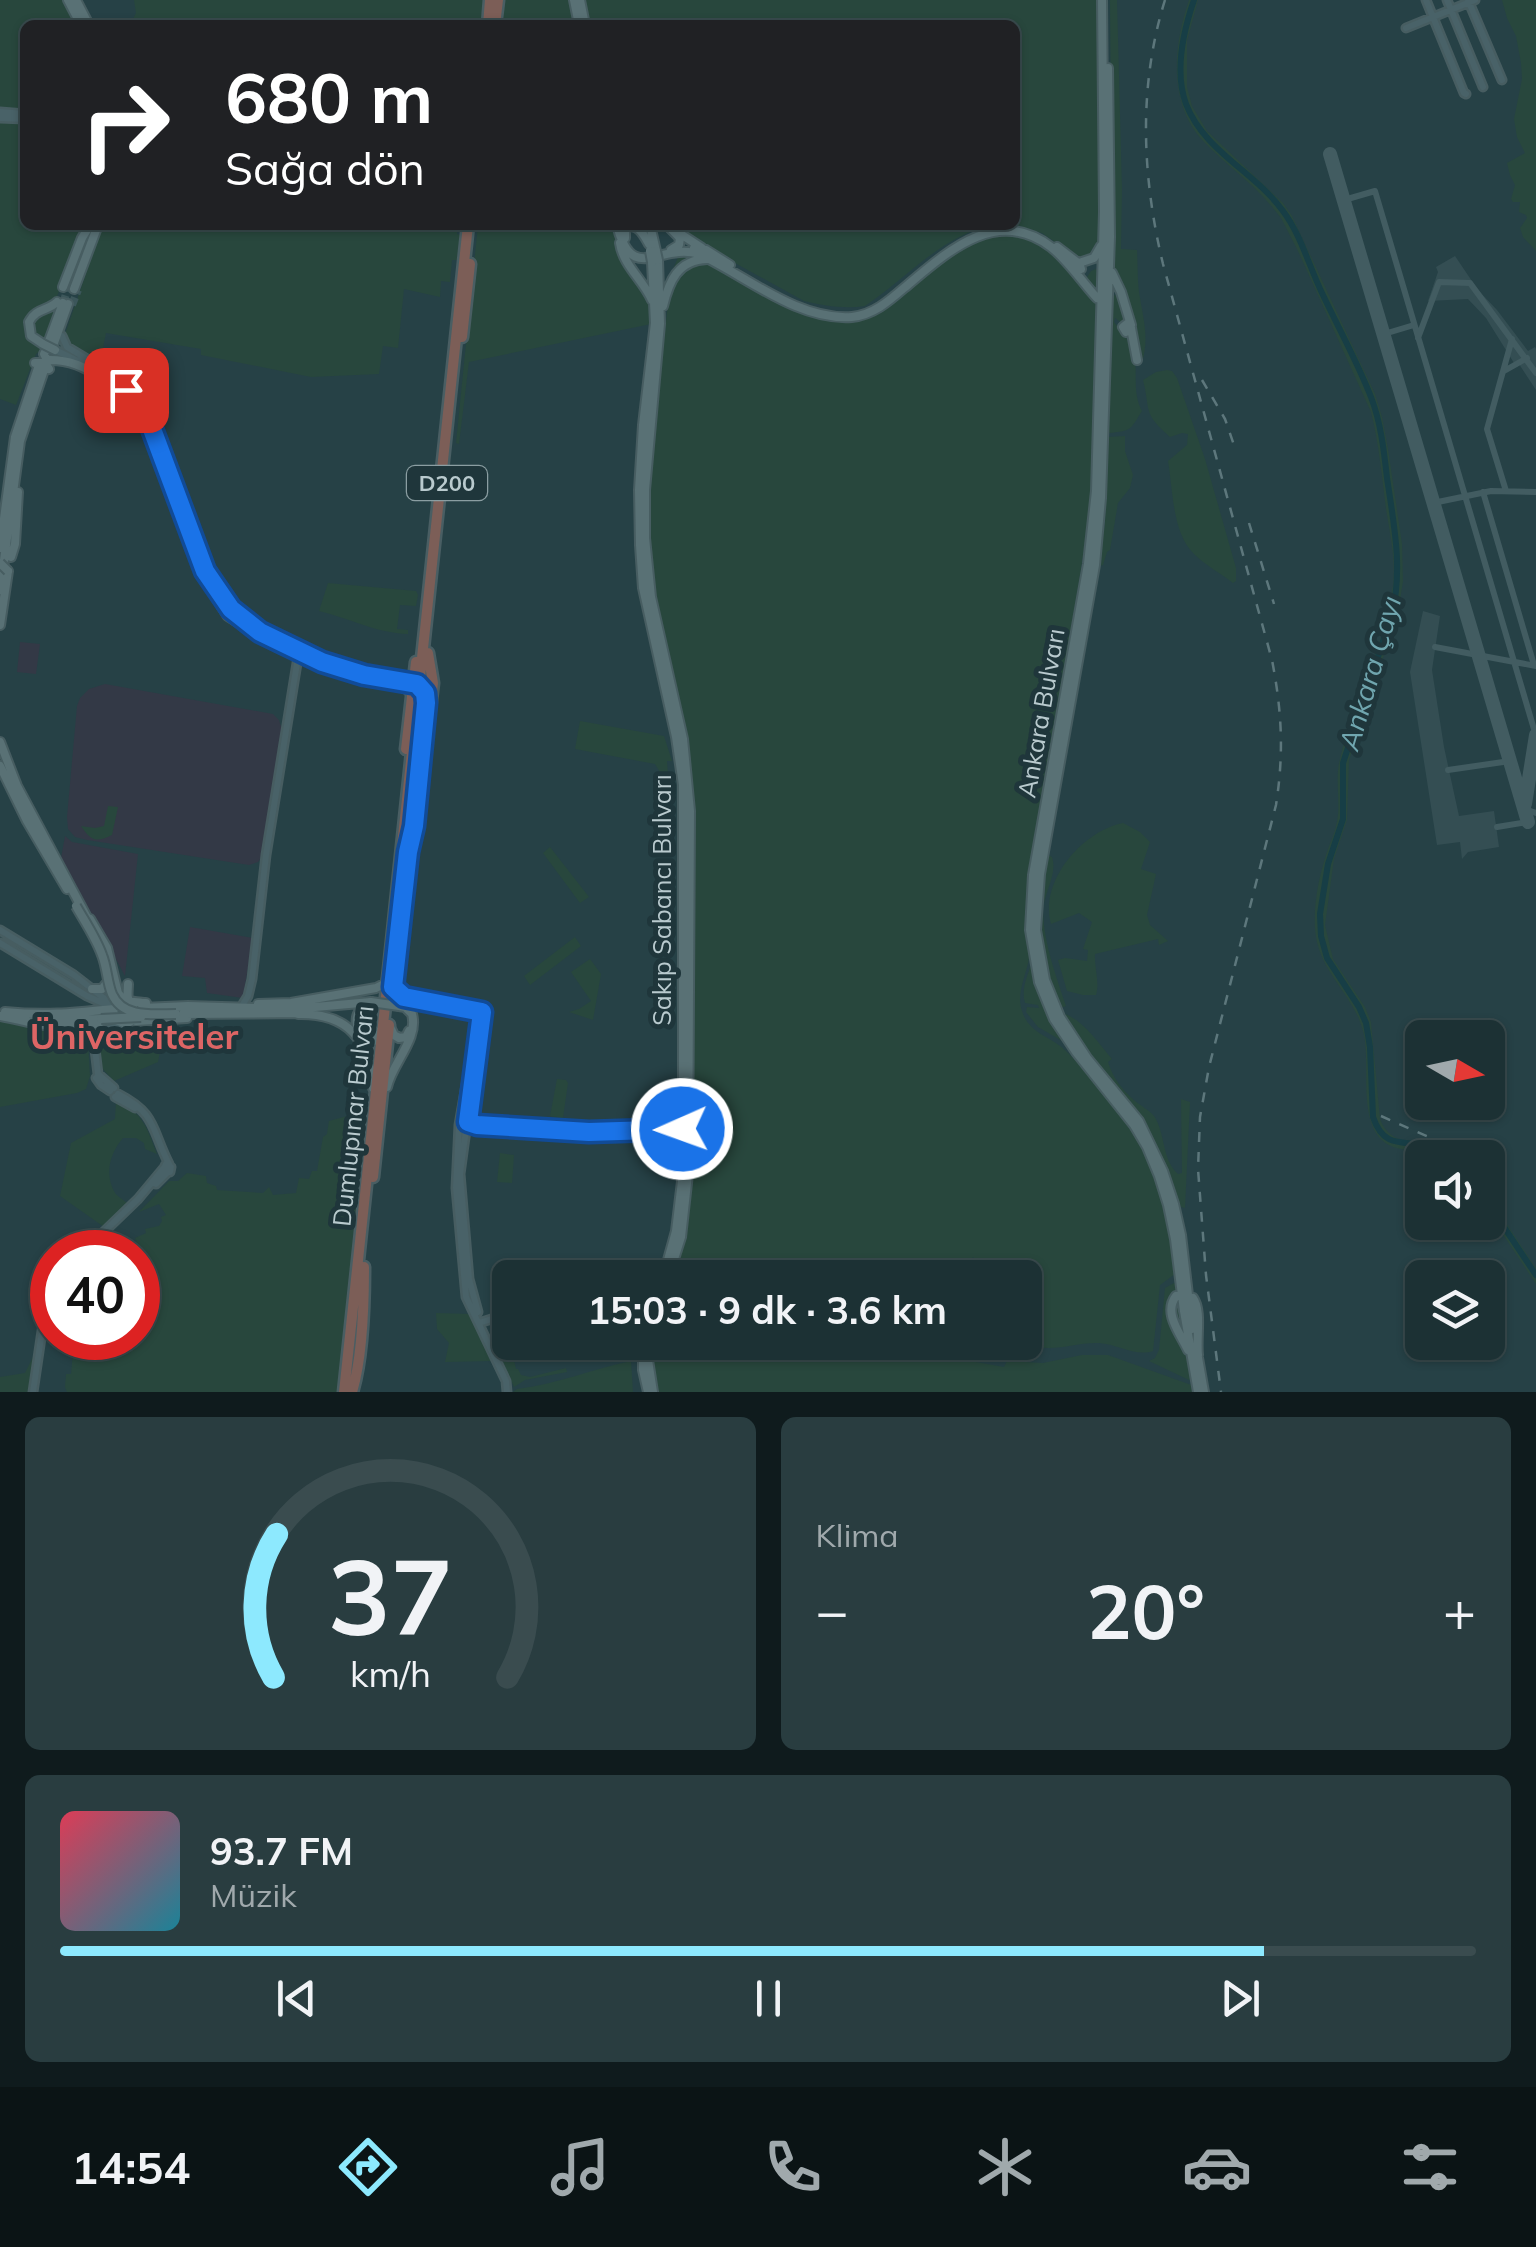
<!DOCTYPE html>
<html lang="tr">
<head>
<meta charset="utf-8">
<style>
	:root { --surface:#1c3134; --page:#293d40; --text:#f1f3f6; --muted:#a0a9ac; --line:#3a4c4f; --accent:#8de9fe }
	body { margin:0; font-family:Mulish,sans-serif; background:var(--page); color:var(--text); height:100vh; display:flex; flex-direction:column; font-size:38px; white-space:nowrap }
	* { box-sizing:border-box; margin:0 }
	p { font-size:32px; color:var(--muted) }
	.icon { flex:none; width:55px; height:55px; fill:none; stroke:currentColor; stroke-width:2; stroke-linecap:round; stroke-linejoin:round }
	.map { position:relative; height:1392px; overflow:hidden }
	.drawer { display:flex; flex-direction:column; gap:25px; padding:25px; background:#0f1b1d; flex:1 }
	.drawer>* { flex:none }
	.banner { position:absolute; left:20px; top:20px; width:1000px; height:210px; border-radius:15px; box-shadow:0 2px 8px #0004,0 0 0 2px var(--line); background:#202124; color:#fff; overflow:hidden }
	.needle { width:65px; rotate:99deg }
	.controls { position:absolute; left:1405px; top:1020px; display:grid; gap:20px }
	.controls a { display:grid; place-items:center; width:100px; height:100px; border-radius:15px; background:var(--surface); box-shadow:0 2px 8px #0004,0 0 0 2px var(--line); font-size:50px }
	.speed { position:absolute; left:30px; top:1230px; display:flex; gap:20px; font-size:50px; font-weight:700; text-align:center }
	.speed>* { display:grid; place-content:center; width:130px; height:130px; border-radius:50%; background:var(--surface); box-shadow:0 2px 8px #0004,0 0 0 2px var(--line); line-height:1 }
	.speed .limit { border:15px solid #d22; background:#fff; color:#111 }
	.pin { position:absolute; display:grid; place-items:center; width:85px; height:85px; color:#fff; margin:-42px; border-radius:20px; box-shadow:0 5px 15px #0006 }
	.me { position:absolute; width:110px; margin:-55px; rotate:268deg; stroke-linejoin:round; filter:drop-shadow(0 0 8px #0008) }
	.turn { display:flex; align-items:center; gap:35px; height:210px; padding:0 40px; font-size:45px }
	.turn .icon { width:130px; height:130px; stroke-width:2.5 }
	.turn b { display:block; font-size:70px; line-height:85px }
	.big { font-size:75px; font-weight:700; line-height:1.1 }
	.drawer .tile { flex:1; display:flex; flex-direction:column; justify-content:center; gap:15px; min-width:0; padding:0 35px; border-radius:15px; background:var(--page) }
	.drawer .dial { align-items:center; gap:0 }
	.dial svg { height:260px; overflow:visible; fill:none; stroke:var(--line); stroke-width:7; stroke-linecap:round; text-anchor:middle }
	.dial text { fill:var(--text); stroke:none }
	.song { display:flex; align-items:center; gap:30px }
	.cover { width:120px; height:120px; border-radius:15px; background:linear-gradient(135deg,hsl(350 70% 55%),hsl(190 70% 35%)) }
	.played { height:10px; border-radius:5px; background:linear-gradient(90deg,var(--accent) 85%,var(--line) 85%) }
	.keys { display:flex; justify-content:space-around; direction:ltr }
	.heat { display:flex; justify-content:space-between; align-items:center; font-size:55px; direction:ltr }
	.drawer .tiles { flex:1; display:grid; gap:25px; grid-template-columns:1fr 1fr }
	.tile:last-child { grid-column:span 2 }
	.trip { position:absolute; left:492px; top:1260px; width:550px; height:100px; border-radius:15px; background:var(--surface); box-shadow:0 2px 8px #0004,0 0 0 2px var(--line); font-weight:700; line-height:100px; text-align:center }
	.tabs { display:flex; height:160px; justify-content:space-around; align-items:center; background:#0b1415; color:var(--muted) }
	.tabs .icon { width:70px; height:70px }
	.tabs .on { color:var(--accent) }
	.tabs b { font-size:45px; color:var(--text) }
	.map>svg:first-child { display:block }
</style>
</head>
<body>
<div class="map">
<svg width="1536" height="1392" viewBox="0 0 1536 1392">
	<rect width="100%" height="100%" fill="#264146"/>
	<path fill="#333946" d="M20,642L40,644L36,674L17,672Z
		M105,684L273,714L279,720L283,733L264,854L258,862L249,865L87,840L75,837L68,829L67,817L77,706L80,698L89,689Z
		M65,836L72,842L138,854L125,976L61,858Z
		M190,927L253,938L243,998L207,993L205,978L182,976Z"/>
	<path fill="#344e53" d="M1455,256L1478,290L1497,310L1528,351L1535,347L1536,349V390L1517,361L1514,363L1486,318L1468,299L1428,301L1438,272L1436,267Z
		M1423,611L1440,616L1432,670L1444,747L1459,816L1494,811L1499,847L1468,852L1462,859L1460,842L1437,845L1410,672Z"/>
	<path fill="#28473d" d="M0,0H63L77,25H25V111L0,108Z
		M134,0H485L483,25H111L131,23L136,13Z
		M501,0H570L573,25H498Z
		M585,0H1099L1103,209L1098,248L1090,259H1079L1042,233L1013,225H1015V25H591Z
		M1110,0H1117L1122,189L1121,249L1137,250C1138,266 1137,282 1140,298C1144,321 1149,340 1142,362L1138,363L1115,274L1112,246Z
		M1189,0H1198L1187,41V87L1192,106L1207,131L1283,203L1292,216L1375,394L1382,417L1388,449L1402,544L1403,581L1398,613L1349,760L1347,820L1334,859L1325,925L1333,959L1365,1007L1371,1022L1380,1119C1392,1149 1414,1137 1438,1145C1447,1148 1453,1153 1461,1155L1463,1157C1449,1158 1440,1153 1426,1151C1414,1150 1400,1151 1389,1145C1355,1127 1372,1062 1363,1031C1354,996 1322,974 1316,937C1312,911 1318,880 1326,855C1329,845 1334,836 1336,826C1342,804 1334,781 1340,759C1354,700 1385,645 1393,585C1396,560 1390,534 1386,509C1382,477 1379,444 1371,412L1298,251L1281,218L1273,208C1253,183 1226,165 1204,142C1168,104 1173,47 1189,0Z
		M1502,0H1536V251L1523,237L1520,228L1527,218L1526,215L1519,212L1520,202H1513L1511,199L1515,185L1510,175L1507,163L1525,153L1517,137L1514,119L1522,79L1521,63L1516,36L1507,18Z
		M0,120L25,122V225H87L55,301L59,302L41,350L36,354L16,405L0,399Z
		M103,225H458L457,234L460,235L457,260H452L450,282L441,281L440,297L404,289L398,348L383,346L379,374L311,377L201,355V349L106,333L100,363C86,356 66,350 65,334Z
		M478,225H614C616,235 616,249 620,258C633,286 651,286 651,324L469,362L459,444L456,443Z
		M678,225H994C943,234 907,278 865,306C844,309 825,306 804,301L688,237Z
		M999,234C1047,236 1065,267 1096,299L1085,280L1091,271L1096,269L1099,277L1094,465L1088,526L1031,873C1029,891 1027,909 1028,927C1028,938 1030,948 1029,958C1026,976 1016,993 1022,1011C1029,1034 1051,1036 1066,1051C1085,1070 1108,1091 1123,1114C1151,1155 1177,1225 1175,1274L1160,1285L1153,1351C1136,1357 1117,1344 1099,1343C1074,1342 1052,1354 1028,1344L1025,1325L1034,1306L1025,1300V1278L995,1277L973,1257L965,1277L671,1278L692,1114V789L689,756L655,596L646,509L671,275L678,257L687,255L700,259L803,313L820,318L865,317L964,246Z
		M1117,294L1124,321L1122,323L1115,318L1114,322C1123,333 1133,345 1135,360C1137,378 1133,393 1142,411C1130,430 1132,431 1108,433L1112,297Z
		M1167,370L1172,371L1177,378L1205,459L1236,568V581L1233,583C1220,573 1205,565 1194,554C1172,533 1173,489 1168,461L1187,445L1188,434L1182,433L1170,437C1142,412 1151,412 1143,380L1156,372Z
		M1125,436V451L1133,475L1130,488L1118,503L1110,550L1107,552L1103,565L1099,566L1105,523L1108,437Z
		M328,583L416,591L418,595L416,606L400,605L397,629L408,630V634C376,633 349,618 319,611Z
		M580,721L664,736L672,761H667L668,774L660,772L655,764L575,749Z
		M108,806L118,807L112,835C96,843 91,841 81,826L95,828L104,826Z
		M1123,823L1140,832L1150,842L1141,869L1156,874L1147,915L1150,925L1168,941L1159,945L1158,939L1095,954C1094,967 1100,982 1096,995H1083L1067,991L1058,960L1065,958L1087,961L1088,950L1083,949L1092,922L1079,913L1051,924C1039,882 1082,831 1123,823Z
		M550,847L589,897L580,903L543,853Z
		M1046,854L1052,857C1058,875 1043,893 1043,912C1044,944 1056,976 1066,1006L1061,1008L1062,1013C1083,1019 1098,1043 1112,1059L1108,1062C1113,1078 1122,1090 1135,1101C1141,1106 1149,1110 1154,1116C1166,1134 1161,1158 1178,1174L1182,1173L1181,1099L1190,1102L1185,1208L1181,1207L1142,1119L1082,1047L1069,1027L1050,987L1038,928Z
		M575,937L581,946L530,985L524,976Z
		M590,959L601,974L593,1020L569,1012L579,1009L591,1001L571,972Z
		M1031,965L1042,1001L1064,1042L1038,1027L1026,1012L1027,1007L1039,1008L1038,1005L1025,1003C1021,990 1027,977 1031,965Z
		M0,1019C28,1023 65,1022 88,1041L90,1076L86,1089L77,1093L0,1107Z
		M150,1027L160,1052L158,1062L114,1081L99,1065L98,1039L103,1034Z
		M557,1079L566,1080L568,1083L563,1118L550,1116Z
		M116,1101C144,1114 146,1126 157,1154L145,1149L144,1143L136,1138H123C110,1153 104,1174 115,1193C118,1197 124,1200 128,1204L104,1227L60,1196L71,1143L115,1119Z
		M369,1110L340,1392H67L65,1387L66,1374H71L73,1352L62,1349L63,1340L87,1338H138L136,1252L139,1249L135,1238L146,1233L145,1229L159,1226L162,1221L161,1217L166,1215L159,1204L139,1212L169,1181H178L187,1173L206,1176L207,1183L216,1186L217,1190L263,1193L269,1187L273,1195L296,1193L299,1178L309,1179L312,1171H317L323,1137L327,1134L329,1121Z
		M500,1153L514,1155L512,1183L497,1182Z
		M1488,1196L1536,1268V1284L1488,1212Z
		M1174,1283L1177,1285L1184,1337L1172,1314V1298L1168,1303L1167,1312L1188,1358L1192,1378L1189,1380L1149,1361L1155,1358L1159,1350L1165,1288Z
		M436,1313L470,1314L492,1361L445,1362L449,1343L437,1329Z
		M495,1332L509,1338L516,1369H518L521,1375L530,1377L566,1368L567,1372L525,1380L514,1387L491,1335Z
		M655,1343H963V1355L976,1362L1004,1367L1007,1361L1043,1363L1082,1355H1108L1194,1386L1195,1392H657L652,1369Z
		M34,1355L36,1358L31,1392H0V1377L25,1373Z
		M631,1361L633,1392H513L517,1389C557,1384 593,1369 631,1361Z"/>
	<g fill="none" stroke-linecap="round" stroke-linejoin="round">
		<path stroke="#173e46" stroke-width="5" d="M1456,1158L1462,1156"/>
		<path stroke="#173e46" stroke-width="6" d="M1194,0C1183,32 1174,71 1186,104C1204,151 1255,172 1283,211C1301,235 1309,266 1322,293C1338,327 1357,361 1371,397C1381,423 1384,451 1387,478C1394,525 1403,568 1392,614L1343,763V819L1328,864L1320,914L1321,936L1327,958L1359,1007L1366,1023L1370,1047L1373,1117C1384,1150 1404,1140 1430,1146C1439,1148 1446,1152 1454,1158
			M1488,1203L1536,1275"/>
		<path stroke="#425c61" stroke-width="6" d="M1344,200L1375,191L1536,736
			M1384,334L1414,325
			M1418,338L1439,282L1470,283L1536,373
			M1504,371L1527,358
			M1506,491L1487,429L1512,339
			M1483,492L1534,665
			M1433,503L1491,491L1536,492
			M1435,647L1536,666
			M1534,746H1536
			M1531,769L1536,771
			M1448,770L1510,761
			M1524,809L1536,813
			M1497,827L1528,822"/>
		<path stroke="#425c61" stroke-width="14" d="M1330,154L1528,822
			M1525,804L1536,735"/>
		<path stroke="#3c565a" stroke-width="8" stroke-dasharray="8 4" stroke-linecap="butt" d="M63,303L68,288
			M72,305L78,290"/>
		<defs>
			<path id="secondary" d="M1426,0L1464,93L1466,94
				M1447,0L1483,87
				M1468,0L1502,80
				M1406,28L1475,0
				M0,112L25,114
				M0,118L25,119
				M62,336L67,347L87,359
				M55,350L84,364
				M81,358C107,372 129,388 144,413L203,567L214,587
				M103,376L118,388L136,410
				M144,425L197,567L227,616L278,648L312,663L352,677L402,685L411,694
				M221,597C254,639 311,661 361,674
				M356,671L393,676
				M0,930L74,975L114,1006
				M0,943L87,996L107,1005
				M393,987C408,1005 457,1008 480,1012
				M243,1004L248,996L252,979L266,855L298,657
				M481,1012L478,1017L459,1125L456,1188L466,1297L506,1381L507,1392
				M96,1078L101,1085L110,1091
				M114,1088L98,1074L94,1041L97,1033L124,1024
				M118,1094C157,1114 151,1129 169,1164
				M115,1097L135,1108
				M465,1129L477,1125L589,1132L682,1129
				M166,1164L171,1167L170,1172L163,1170Z
				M156,1184L167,1173
				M83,1252L138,1199L163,1169
				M630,1278L666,1266
				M49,1298L52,1294
				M478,1312L469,1279L460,1174L482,1013
				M479,1323L510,1313
				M33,1392L46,1304"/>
			<path id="primary" d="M68,0L81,25
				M76,0L89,25
				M574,0L579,25
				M580,0L585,25
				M1102,0L1104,212L1096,491L1088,564L1033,875L1030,930L1039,982L1054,1019L1076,1052L1134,1125L1147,1147L1159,1176L1168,1205L1175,1239L1184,1311L1198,1392
				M1108,68L1110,237L1101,498L1095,565L1040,874L1036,930L1045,980L1060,1017L1087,1058L1139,1121L1163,1171L1174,1204L1181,1235L1192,1329
				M617,225C632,286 660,242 699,254C746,276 798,321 852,317C873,315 889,301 904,288C946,253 996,205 1051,247C1067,259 1083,283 1097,298
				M650,225L656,251
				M667,225L680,238L679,245L671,250
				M676,231L702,248
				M625,238V228C637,221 644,235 649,244
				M620,243C623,265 643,280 652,300
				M1057,247L1078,263
				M694,248L706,250L730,265
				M658,260L660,324L645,490V538L651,597L683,739L690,811L688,1174L681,1237L668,1278
				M652,262L655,323L643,425L639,490L640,545L643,588L676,737L683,785V1173L676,1231L663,1278
				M1079,263L1094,258L1101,246
				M1079,263L1081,269L1075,271L1073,266Z
				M1112,273L1121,292L1131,325
				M63,287L82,238L90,225
				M74,289L98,225
				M663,306C669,281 678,260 707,259
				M1128,323L1131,328L1126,332L1123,327Z
				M1131,328L1137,360
				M49,341L63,303
				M54,343L68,304
				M43,344L31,336L29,322C36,308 48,311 57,302
				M47,348L44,354L47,360C93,358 118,394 145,427
				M35,363H45L49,369
				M0,548L15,437L38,368
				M11,557L15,544L18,492
				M0,590L20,441L44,370
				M0,625L8,571
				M0,742L17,786L91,925
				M0,766L27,821L67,889
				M90,919L107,948L118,993L124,1001
				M107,960L112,980
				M128,984C128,988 127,995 128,998C131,1009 145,1015 126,1024L116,1020L113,1011L118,1003C126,999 137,1003 146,1003
				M92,989H102L106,984
				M258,1004L291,1003L376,988L386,983L387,977
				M368,1006C352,1011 355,1029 364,1040L372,1042L377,1039L380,1031
				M142,1008L188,1006L293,1009L371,1002
				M5,1012C46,1016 73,1013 113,1009
				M183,1014L302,1013
				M298,1014C348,1013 369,1039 373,1088
				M1,1016C33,1022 78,1038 108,1018
				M49,1021L101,1019
				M136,1021L187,1018
				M389,1025L394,1035L399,1038L406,1037L409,1031
				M76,1029L86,1033L89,1037
				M387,1087C392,1063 419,1039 412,1014L405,1007L399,1006
				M1176,1296C1163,1313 1180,1333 1188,1350
				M1193,1298C1202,1311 1196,1337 1198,1355
				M643,1342V1370L648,1392
				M650,1342L648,1360L653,1392
				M1197,1352L1204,1392"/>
			<path id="highway" d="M488,25L490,0
				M495,25L498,0
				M462,337L470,264
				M428,653L433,683L430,708
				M406,749L416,662
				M408,852L421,779
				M373,1177L389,1025
				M344,1392L468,225
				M352,1392C362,1359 364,1302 364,1267"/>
		</defs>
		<use href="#secondary" stroke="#475d61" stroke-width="11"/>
		<use href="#primary" stroke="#475d61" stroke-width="12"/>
		<use href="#highway" stroke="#495e63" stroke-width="15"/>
		<use href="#secondary" stroke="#496268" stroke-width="6"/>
		<use href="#primary" stroke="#597175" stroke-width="8"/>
		<use href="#highway" stroke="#7c5e57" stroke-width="10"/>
		<path stroke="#5d777c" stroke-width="2.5" stroke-dasharray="10 10" stroke-linecap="butt" d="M1165,0C1138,86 1142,177 1163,264L1272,660C1282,712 1284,753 1276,805L1209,1067L1200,1117L1198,1169L1206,1275L1221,1392
			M1202,380L1225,419L1235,448
			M1249,523L1274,604
			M1381,1116L1447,1145"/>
		<defs>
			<path id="secondary-bridge" d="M387,678L408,681"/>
			<path id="primary-bridge" d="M650,251L652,262
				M656,251L658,260
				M43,344L55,350
				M0,563L8,571
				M76,906C85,922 96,938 102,955C107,967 107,982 112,994C123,1019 154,1014 176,1014
				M371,1002L399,1006
				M101,1019L141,1017"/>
			<path id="highway-bridge" d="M409,681L421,688L427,699L417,788"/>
		</defs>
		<use href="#secondary-bridge" stroke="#475d61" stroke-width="11" stroke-linecap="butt"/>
		<use href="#primary-bridge" stroke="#475d61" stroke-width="12" stroke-linecap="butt"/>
		<use href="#highway-bridge" stroke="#495e63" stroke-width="15" stroke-linecap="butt"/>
		<use href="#secondary-bridge" stroke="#496268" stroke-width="6"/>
		<use href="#primary-bridge" stroke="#597175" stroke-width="8"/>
		<use href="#highway-bridge" stroke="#7c5e57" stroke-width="10"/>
	</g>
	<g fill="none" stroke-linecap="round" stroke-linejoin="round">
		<defs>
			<path id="route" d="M126,390L142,409L152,429L205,571L231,609L260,632L322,662L364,675L417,684L425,693L426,703L414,826L408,852L393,987L404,997L482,1012L468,1122L477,1125L589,1132L682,1129"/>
		</defs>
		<use href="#route" stroke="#114b97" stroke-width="25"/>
		<use href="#route" stroke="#1a73e8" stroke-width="18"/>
	</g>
	<g text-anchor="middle" stroke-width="10" stroke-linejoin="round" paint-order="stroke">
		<rect fill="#1f363b" stroke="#8b9ea2" stroke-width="2.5" x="407" y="466" width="80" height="34" rx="8"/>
		<g font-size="22" font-weight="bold" fill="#b9cace">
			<text x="447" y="491">D200</text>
		</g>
		<g font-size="25" fill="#b9cace" stroke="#1f363b">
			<text transform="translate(1041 713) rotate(-80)" y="9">Ankara Bulvarı</text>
			<text transform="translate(662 900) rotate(-90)" y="9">Sakıp Sabancı Bulvarı</text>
			<text transform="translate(353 1116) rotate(-84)" y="9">Dumlupınar Bulvarı</text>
		</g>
		<g font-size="28" font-style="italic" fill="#70a6af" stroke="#1f363b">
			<text transform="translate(1370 673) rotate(-74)" y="10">Ankara Çayı</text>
		</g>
		<g font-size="35" font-weight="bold" fill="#dd6565" stroke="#1f363b">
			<text x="134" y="1049">Üniversiteler</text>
		</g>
	</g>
</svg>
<div class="controls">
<a><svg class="needle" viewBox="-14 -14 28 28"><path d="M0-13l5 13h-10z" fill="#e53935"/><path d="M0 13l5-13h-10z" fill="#a0a9ac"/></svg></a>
<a><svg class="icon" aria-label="sound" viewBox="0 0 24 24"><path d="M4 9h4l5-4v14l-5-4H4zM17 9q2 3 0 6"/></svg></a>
<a><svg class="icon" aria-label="layers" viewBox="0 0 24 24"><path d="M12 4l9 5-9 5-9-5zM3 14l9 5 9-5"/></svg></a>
</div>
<div class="speed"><div class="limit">40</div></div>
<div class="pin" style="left:126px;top:390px;background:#d93025"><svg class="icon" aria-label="arrive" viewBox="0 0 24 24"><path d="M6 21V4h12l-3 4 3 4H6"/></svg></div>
<svg class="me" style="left:682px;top:1129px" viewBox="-20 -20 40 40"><circle r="17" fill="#1a73e8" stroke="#fff" stroke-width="3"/><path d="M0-11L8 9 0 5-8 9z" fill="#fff"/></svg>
<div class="trip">15:03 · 9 dk · 3.6 km</div>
<div class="banner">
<div class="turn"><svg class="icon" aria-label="right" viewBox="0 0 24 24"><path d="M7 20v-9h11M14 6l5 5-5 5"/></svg><div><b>680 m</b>Sağa dön</div></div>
</div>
</div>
<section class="drawer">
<div class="tiles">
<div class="tile dial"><svg viewBox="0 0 100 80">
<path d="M14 69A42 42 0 1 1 86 69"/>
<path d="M14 69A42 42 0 0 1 15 25" stroke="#8de9fe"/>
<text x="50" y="56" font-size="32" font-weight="700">37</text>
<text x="50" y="72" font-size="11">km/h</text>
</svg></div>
<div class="tile"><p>Klima</p>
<div class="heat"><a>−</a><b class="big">20°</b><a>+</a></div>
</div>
<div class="tile">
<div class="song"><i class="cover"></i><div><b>93.7 FM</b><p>Müzik</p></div></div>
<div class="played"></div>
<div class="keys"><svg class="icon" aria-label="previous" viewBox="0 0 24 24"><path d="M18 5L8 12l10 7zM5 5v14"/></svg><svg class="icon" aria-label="pause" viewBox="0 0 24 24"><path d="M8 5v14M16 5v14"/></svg><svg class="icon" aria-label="next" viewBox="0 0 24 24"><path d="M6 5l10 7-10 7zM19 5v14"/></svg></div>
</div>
</div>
</section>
<nav class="tabs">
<b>14:54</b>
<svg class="icon on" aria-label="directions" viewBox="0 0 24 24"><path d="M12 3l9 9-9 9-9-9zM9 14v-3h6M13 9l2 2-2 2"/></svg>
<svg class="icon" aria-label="music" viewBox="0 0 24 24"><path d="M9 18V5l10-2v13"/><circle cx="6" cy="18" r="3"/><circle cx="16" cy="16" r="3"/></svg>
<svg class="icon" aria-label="phone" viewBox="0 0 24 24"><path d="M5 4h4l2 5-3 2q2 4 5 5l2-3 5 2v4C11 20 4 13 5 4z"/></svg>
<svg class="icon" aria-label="climate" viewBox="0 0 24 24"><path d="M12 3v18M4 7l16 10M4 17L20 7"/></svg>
<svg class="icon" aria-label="car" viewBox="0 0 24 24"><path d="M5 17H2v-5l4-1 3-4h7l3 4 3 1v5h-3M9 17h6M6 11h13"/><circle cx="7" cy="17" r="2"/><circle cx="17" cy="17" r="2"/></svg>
<svg class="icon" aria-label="filters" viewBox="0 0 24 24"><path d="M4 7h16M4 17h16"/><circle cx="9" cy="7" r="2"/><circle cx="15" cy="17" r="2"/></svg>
</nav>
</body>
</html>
